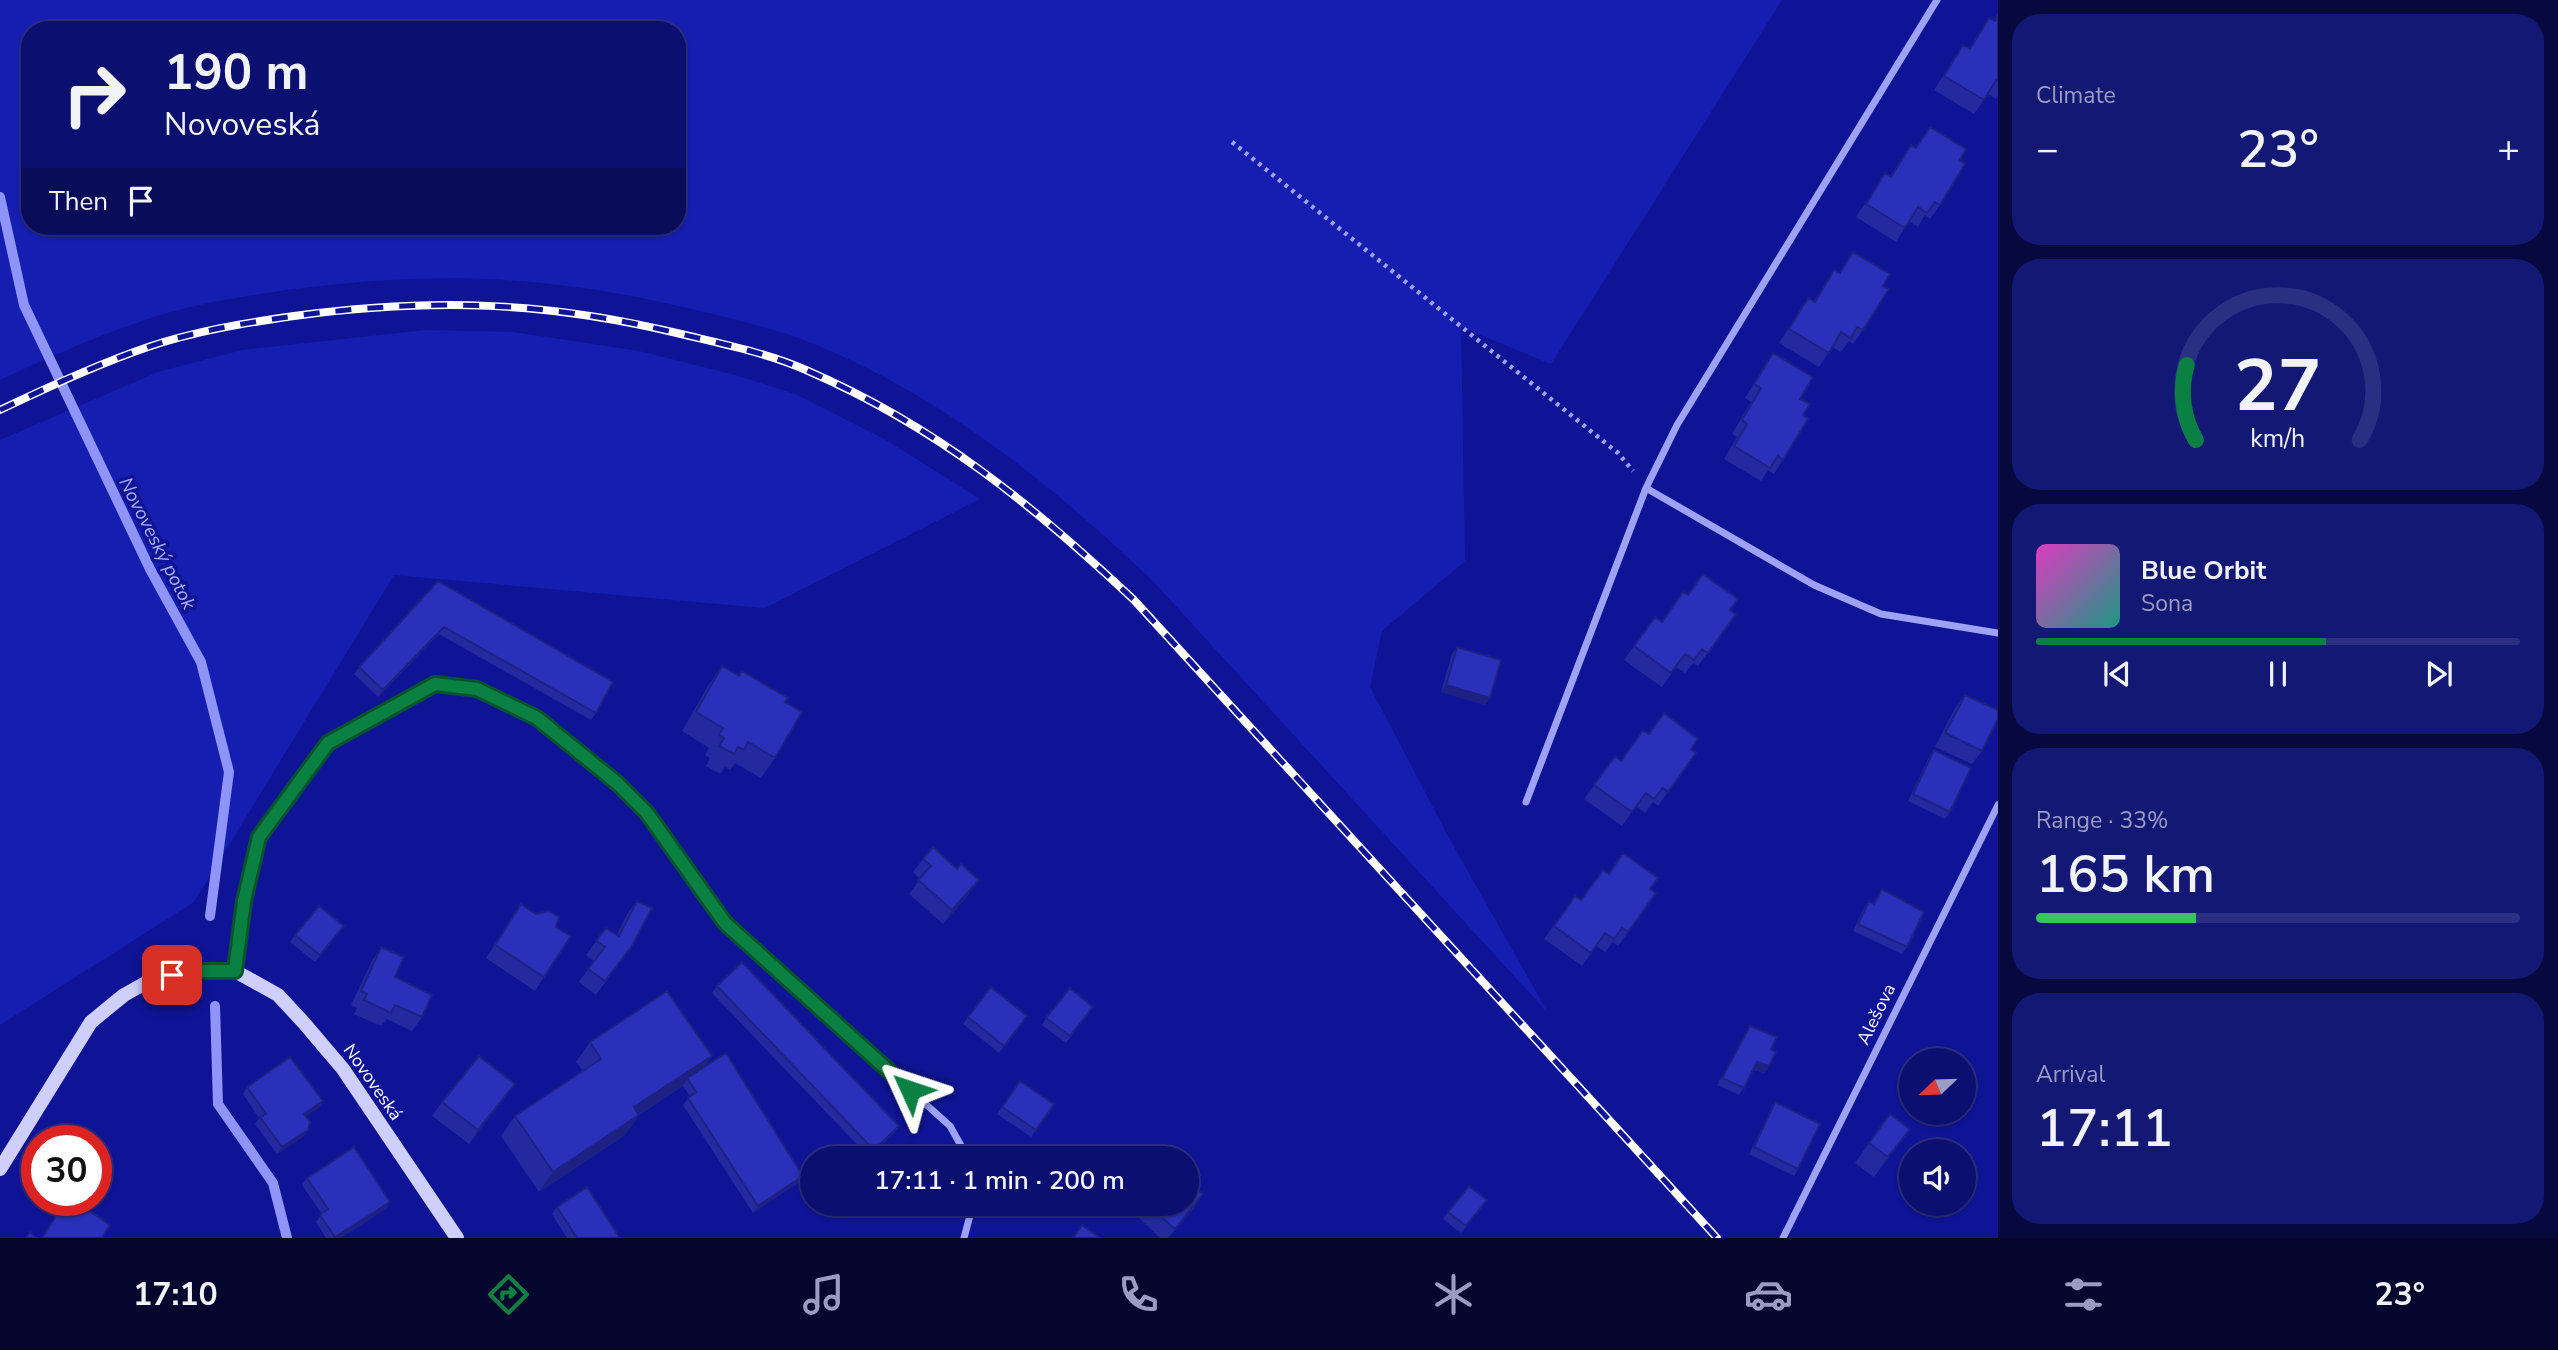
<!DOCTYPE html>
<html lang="en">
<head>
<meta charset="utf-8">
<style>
	:root { --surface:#0b0f70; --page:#141875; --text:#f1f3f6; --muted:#9a9cc3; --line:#2b2f83; --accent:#0b8043 }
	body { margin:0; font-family:"Nunito Sans",sans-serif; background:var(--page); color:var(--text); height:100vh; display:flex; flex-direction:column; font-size:26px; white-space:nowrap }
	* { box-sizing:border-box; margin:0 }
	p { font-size:23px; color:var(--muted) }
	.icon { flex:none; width:38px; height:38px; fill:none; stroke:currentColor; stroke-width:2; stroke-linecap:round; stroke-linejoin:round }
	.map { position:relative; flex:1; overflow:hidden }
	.side { display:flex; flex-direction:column; gap:14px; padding:14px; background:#06083e; width:560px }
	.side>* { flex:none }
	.guide { position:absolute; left:21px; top:21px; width:665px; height:214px; border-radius:28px; box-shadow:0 2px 5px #0004,0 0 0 2px var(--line); background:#0b0f70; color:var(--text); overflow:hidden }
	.needle { width:46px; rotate:247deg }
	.buttons { position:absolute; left:1899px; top:1048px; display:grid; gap:14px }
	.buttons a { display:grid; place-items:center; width:77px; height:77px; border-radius:50%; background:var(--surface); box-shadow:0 2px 5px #0004,0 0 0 2px var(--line); font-size:35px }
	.speed { position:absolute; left:21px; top:1125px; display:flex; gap:14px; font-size:35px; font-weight:700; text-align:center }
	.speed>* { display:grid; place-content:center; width:91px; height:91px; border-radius:50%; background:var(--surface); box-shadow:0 2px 5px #0004,0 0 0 2px var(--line); line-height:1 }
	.speed .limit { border:10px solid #d22; background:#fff; color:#111 }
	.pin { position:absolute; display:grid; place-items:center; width:60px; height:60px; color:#fff; margin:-30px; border-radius:14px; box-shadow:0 4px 10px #0006 }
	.me { position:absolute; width:77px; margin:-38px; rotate:312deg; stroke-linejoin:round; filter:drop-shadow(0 0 5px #0008) }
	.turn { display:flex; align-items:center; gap:24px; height:147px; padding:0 28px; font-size:32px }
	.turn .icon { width:91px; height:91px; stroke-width:2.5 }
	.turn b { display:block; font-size:49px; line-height:60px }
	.then { display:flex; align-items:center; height:66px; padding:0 28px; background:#0003; gap:14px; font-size:26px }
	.big { font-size:52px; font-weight:600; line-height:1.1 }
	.side .card { flex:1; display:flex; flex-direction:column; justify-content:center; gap:10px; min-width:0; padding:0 24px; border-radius:28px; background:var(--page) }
	.side .dial { align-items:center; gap:0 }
	.dial svg { height:182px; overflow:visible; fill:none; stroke:var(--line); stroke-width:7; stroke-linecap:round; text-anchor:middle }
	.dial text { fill:var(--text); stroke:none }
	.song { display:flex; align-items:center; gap:21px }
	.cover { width:84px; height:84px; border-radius:10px; background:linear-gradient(135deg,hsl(310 70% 55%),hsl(170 70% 35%)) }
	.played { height:7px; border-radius:4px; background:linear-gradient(90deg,var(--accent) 60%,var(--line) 60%) }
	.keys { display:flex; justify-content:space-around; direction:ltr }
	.heat { display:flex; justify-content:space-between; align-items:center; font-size:38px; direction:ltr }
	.charge { height:10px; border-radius:5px; background:linear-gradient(90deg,#34c759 33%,var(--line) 0) }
	.trip { position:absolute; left:800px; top:1146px; width:399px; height:70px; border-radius:35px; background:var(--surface); box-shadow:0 2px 5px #0004,0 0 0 2px var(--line); font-weight:600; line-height:70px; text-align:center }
	.tab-bar { display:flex; height:112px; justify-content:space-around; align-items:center; background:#04062d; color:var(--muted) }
	.tab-bar .icon { width:49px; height:49px }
	.tab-bar .active { color:var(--accent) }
	.tab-bar b { font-size:32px; color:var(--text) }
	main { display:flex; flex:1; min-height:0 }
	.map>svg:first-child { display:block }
</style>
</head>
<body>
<main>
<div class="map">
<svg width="1998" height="1238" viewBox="0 0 1998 1238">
	<rect width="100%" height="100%" fill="#0f1496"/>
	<path fill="#161eb1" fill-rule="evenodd" d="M0,0H1782L1551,364L1461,327L1465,561L1382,631L1370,687L1449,838L1548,1013L1153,581C1053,486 944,397 814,344C774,328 730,318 687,308C547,274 429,271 287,290C238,297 187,305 139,322C92,338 45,359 0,380ZM30,30H677V226H30Z
		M426,330L513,332L639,351L735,375L795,394L886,440L980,499L765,608L394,575L194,902L0,1025V440L158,372L242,350Z"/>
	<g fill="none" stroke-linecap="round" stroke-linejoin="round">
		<path stroke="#8f95f8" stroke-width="10" d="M0,197L24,305L150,569L201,662L229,772L210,916
			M215,1006L218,1104L273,1183L287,1238"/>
		<path stroke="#9ea2f4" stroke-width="4.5" stroke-dasharray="3.5 5" stroke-linecap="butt" d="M1232,142L1618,453L1633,471"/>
		<path stroke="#9ea2f4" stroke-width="7" d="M1646,488L1814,585L1881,614L1998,633
			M1526,802L1646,488L1677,425L1937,0
			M235,971L244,901L259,837L328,742L435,684L477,689L537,718L617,783L647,813L725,923L950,1126L968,1158
			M964,1238L973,1204
			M1783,1238L1998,805"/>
		<path stroke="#cecffd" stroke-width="14" d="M0,1169L91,1022L124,995L151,980L193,971H235L278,995L304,1023L343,1069L457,1238"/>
		<defs>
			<path id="rail" d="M0,410C48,387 98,364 148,347C195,331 245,323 294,316C431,298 546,301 681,334C723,344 767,353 806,370C936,426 1033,505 1134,600L1717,1238"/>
		</defs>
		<use href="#rail" stroke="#fff" stroke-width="8"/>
		<use href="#rail" stroke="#0f1496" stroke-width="5" stroke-dasharray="16" stroke-linecap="butt"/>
	</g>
	<path fill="#2429a0" d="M1998,13V96L1996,99L1988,94L1974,114L1934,90L1963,45L1969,49L1989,18L1994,20Z
		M1930,127L1960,160L1940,205L1930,219L1925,215L1918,227L1909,221L1896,242L1856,217L1885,173L1890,176L1911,145L1916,148Z
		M1853,252L1883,286L1863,330L1853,344L1849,341L1841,352L1832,347L1819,367L1779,343L1808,298L1814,301L1834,270L1839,273Z
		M1773,353L1800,399L1803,415L1783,460L1774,474L1768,470L1761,481L1724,459L1737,437L1732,434L1751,402L1745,398Z
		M438,581L596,713L591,720L439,634L378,697L354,674L359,667Z
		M1688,595L1730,610L1736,614L1698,666L1693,663L1685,673L1676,667L1662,687L1624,660L1655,617L1662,622Z
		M1457,647L1485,705L1441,692L1452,654Z
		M722,666L739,676L742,671L785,702L775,758L761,778L735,763L730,770L725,767L720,774L706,766L710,758L705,755L709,748L682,731L708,686Z
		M1965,695L1982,751L1972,764L1935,747L1955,708Z
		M1649,734L1691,749L1696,753L1658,806L1653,802L1645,813L1636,806L1622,826L1584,799L1615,756L1621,761Z
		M1934,750L1950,812L1945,819L1908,801L1929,757Z
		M923,859L969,894L943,924L909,894L920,879L913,872Z
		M1609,874L1650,890L1656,893L1618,946L1613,942L1605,952L1596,946L1582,966L1544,939L1575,896L1581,900Z
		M1882,889L1907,947L1902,954L1853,931L1864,908L1869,901L1873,903Z
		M637,901L632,946L596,995L579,982L594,961L586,955L606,928L617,934L627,914Z
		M521,904L544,977L535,991L486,958Z
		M344,926L315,962L290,942L295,935Z
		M381,947L395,977L422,1017L412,1031L387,1019L381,1026L354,1014L357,1008L351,1005L372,961Z
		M717,986L899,1126L894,1133L869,1157L712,993Z
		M1093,1007L1066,1043L1042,1025L1046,1018Z
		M1027,1016L999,1053L963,1024L968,1017Z
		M1750,1026L1771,1049L1769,1066L1764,1073L1754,1070L1739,1095L1717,1085Z
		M590,1042L704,1067L798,1183L753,1213L683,1105L690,1096L683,1086L639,1115L625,1135L539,1192L501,1136L515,1116L583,1071L576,1062Z
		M1020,1081L1054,1104L1031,1137L997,1114Z
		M515,1084L469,1144L432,1116L442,1102Z
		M247,1087L323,1101L319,1108L306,1116L308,1130L303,1137L277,1154L255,1124L259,1118L243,1094Z
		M1775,1102L1798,1169L1794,1176L1749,1154L1771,1109Z
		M1910,1129L1874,1177L1855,1163L1869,1143Z
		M307,1178L390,1202L386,1209L340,1238H326L316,1222L322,1214L302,1185Z
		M1128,1204H1186L1194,1208L1168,1238H1160L1126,1206Z
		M557,1207L620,1238H567L552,1214Z
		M1482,1207L1461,1233L1443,1219L1448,1212Z"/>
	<path fill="#1d2282" d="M444,627L439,634L378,697L383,690Z
		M1446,685L1490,698L1485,705L1441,692Z
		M979,880L969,894L943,924L952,910Z
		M712,1056L698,1076L687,1078L683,1086L620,1127L634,1107Z
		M1757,1062L1769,1066L1764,1073L1752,1069Z
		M515,1084L505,1098L469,1144L478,1130Z
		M323,1101L319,1108L299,1121L304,1114Z
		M639,1115L625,1135L539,1192L553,1172Z
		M899,1126L894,1133L869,1157L874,1150Z
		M1910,1129L1896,1149L1874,1177L1888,1157Z
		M308,1130L303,1137L277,1154L282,1147Z
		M803,1176L798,1183L753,1213L758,1206Z
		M1203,1194L1194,1208L1168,1238L1175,1229Z
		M390,1202L386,1209L340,1238H334Z"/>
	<path fill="#2a30ba" stroke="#1d2282" stroke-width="2" d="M1998,15V81L1996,80L1984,100L1944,76L1963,45L1970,49L1989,18L1995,21Z
		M1930,127L1966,149L1960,160L1965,164L1940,205L1935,202L1927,213L1918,207L1905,228L1866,204L1885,173L1891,177L1911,145L1916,148Z
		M1853,252L1890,274L1883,286L1889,289L1863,330L1857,327L1851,338L1841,332L1829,353L1789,329L1808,298L1815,302L1834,270L1840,273Z
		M1773,353L1813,377L1800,399L1810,404L1803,415L1808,419L1783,460L1778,456L1770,468L1734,446L1747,424L1742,420L1761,388L1754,384Z
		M1703,574L1738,599L1730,610L1736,614L1708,653L1702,649L1694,660L1685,654L1671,673L1634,646L1655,617L1662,622L1683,592L1688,595Z
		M438,581L613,682L596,713L444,627L383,690L359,667Z
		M1457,647L1501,660L1490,698L1446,685Z
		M722,666L739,676L742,671L788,698L785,702L802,712L775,758L748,742L744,750L738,747L734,754L719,746L724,738L719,735L723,728L696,712Z
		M1965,695L1998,710V719L1982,751L1945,733Z
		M1664,713L1698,739L1691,749L1696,753L1668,792L1663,788L1654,799L1646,793L1632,812L1594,785L1615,756L1621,761L1643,730L1649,734Z
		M1934,750L1971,768L1950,812L1913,794Z
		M933,847L957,869L961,864L979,880L952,910L918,880L931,866L923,859Z
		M1623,853L1658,878L1650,889L1656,893L1628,932L1622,928L1614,939L1605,933L1591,953L1554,926L1575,896L1581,900L1603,870L1609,874Z
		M1882,889L1924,912L1907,947L1858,924L1869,901L1874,904Z
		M637,901L652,908L632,946L605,981L588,969L605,947L596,941L606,928L619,936Z
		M521,904L536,914L549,911L559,917L556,927L571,936L544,977L495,945Z
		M319,906L344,926L320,955L295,935Z
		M381,947L404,957L395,977L432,995L422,1017L395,1005L391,1013L364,1000L367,994L361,991Z
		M742,962L899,1126L874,1150L717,986Z
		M991,987L1027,1016L1004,1046L968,1017Z
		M1070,988L1093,1007L1070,1036L1046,1018Z
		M667,991L712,1056L634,1107L639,1115L553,1172L515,1116L601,1059L590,1042Z
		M1750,1026L1777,1037L1771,1049L1776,1052L1769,1066L1757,1062L1744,1088L1722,1078Z
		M726,1053L803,1176L758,1206L688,1098L696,1092L687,1078Z
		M479,1056L515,1084L478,1130L442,1102Z
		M290,1057L323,1101L304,1114L310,1122L308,1130L282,1147L260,1117L266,1114L247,1087Z
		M1020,1081L1054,1104L1036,1130L1002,1107Z
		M1775,1102L1820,1124L1798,1169L1754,1147Z
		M1890,1114L1910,1129L1888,1157L1869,1143Z
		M354,1147L390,1202L335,1237L320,1215L328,1209L307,1178Z
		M1186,1181L1203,1194L1175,1229L1150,1207L1152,1204H1186Z
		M1469,1186L1487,1200L1466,1226L1448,1212Z
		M587,1187L620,1238H577L557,1207Z
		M66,1200H74L110,1225L102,1238H42Z
		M1135,1204H1152L1145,1213Z
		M1082,1225L1100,1238H1073Z
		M30,1232L36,1238H26Z"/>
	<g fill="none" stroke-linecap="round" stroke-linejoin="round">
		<defs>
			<path id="route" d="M172,975L194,971H235L244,901L259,837L328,743L435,684L477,689L537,718L617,783L647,813L725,923L910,1090"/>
		</defs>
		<use href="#route" stroke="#07532c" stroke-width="18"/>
		<use href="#route" stroke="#0b8043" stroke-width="12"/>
	</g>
	<g text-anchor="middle" stroke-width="7" stroke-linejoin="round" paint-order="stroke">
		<g font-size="18" fill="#fff" stroke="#0f1496">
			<text transform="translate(1876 1014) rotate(-64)" y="6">Alešova</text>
			<text transform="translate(373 1082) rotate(55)" y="6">Novoveská</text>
		</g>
		<g font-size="19" font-style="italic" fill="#aaaefb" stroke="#0f1496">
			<text transform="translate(158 543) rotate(63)" y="7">Novoveský potok</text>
		</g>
	</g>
</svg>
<div class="buttons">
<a><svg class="needle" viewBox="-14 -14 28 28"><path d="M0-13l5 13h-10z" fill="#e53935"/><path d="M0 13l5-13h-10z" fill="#9a9cc3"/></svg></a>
<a><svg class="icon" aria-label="sound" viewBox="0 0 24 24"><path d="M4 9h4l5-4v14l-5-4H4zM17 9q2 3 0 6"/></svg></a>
</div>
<div class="speed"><div class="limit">30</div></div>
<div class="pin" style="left:172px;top:975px;background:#d93025"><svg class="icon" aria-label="arrive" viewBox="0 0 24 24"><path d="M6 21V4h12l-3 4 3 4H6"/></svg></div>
<svg class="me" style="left:910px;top:1090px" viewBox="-20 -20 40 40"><path d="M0-17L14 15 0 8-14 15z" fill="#0b8043" stroke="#fff" stroke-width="4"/></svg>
<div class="trip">17:11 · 1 min · 200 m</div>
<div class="guide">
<div class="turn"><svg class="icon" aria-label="right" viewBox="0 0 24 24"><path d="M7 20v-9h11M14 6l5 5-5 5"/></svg><div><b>190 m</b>Novoveská</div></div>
<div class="then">Then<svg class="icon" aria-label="arrive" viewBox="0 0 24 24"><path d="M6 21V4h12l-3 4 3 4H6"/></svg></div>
</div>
</div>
<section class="side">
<div class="card"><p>Climate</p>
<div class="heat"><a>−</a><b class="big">23°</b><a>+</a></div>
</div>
<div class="card dial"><svg viewBox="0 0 100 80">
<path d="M14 69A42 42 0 1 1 86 69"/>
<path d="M14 69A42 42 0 0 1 10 36" stroke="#0b8043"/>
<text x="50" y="56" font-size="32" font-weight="700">27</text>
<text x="50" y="72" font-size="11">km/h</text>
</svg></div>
<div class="card">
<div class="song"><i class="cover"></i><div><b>Blue Orbit</b><p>Sona</p></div></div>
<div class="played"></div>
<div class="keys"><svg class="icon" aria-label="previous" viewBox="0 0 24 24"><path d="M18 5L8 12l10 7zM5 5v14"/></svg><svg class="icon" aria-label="pause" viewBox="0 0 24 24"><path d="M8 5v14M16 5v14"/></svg><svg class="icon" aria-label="next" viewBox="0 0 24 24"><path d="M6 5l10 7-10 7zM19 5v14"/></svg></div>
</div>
<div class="card"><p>Range · 33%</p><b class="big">165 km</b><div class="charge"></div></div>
<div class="card"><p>Arrival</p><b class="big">17:11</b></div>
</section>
</main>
<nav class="tab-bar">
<b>17:10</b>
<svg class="icon active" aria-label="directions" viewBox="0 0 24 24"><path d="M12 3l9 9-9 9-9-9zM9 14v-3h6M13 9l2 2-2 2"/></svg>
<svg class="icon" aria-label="music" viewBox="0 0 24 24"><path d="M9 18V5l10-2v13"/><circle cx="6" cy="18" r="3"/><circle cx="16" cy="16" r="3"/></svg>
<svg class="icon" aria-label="phone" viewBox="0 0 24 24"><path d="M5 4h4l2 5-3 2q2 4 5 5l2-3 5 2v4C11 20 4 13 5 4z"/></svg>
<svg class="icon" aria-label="climate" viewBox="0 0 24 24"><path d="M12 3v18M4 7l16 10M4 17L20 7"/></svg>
<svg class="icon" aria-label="car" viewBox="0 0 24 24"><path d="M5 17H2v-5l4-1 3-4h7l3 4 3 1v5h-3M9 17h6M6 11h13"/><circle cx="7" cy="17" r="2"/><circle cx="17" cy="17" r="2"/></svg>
<svg class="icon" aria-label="filters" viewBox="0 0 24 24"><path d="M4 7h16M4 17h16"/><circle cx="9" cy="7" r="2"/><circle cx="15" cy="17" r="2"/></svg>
<b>23°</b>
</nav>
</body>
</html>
